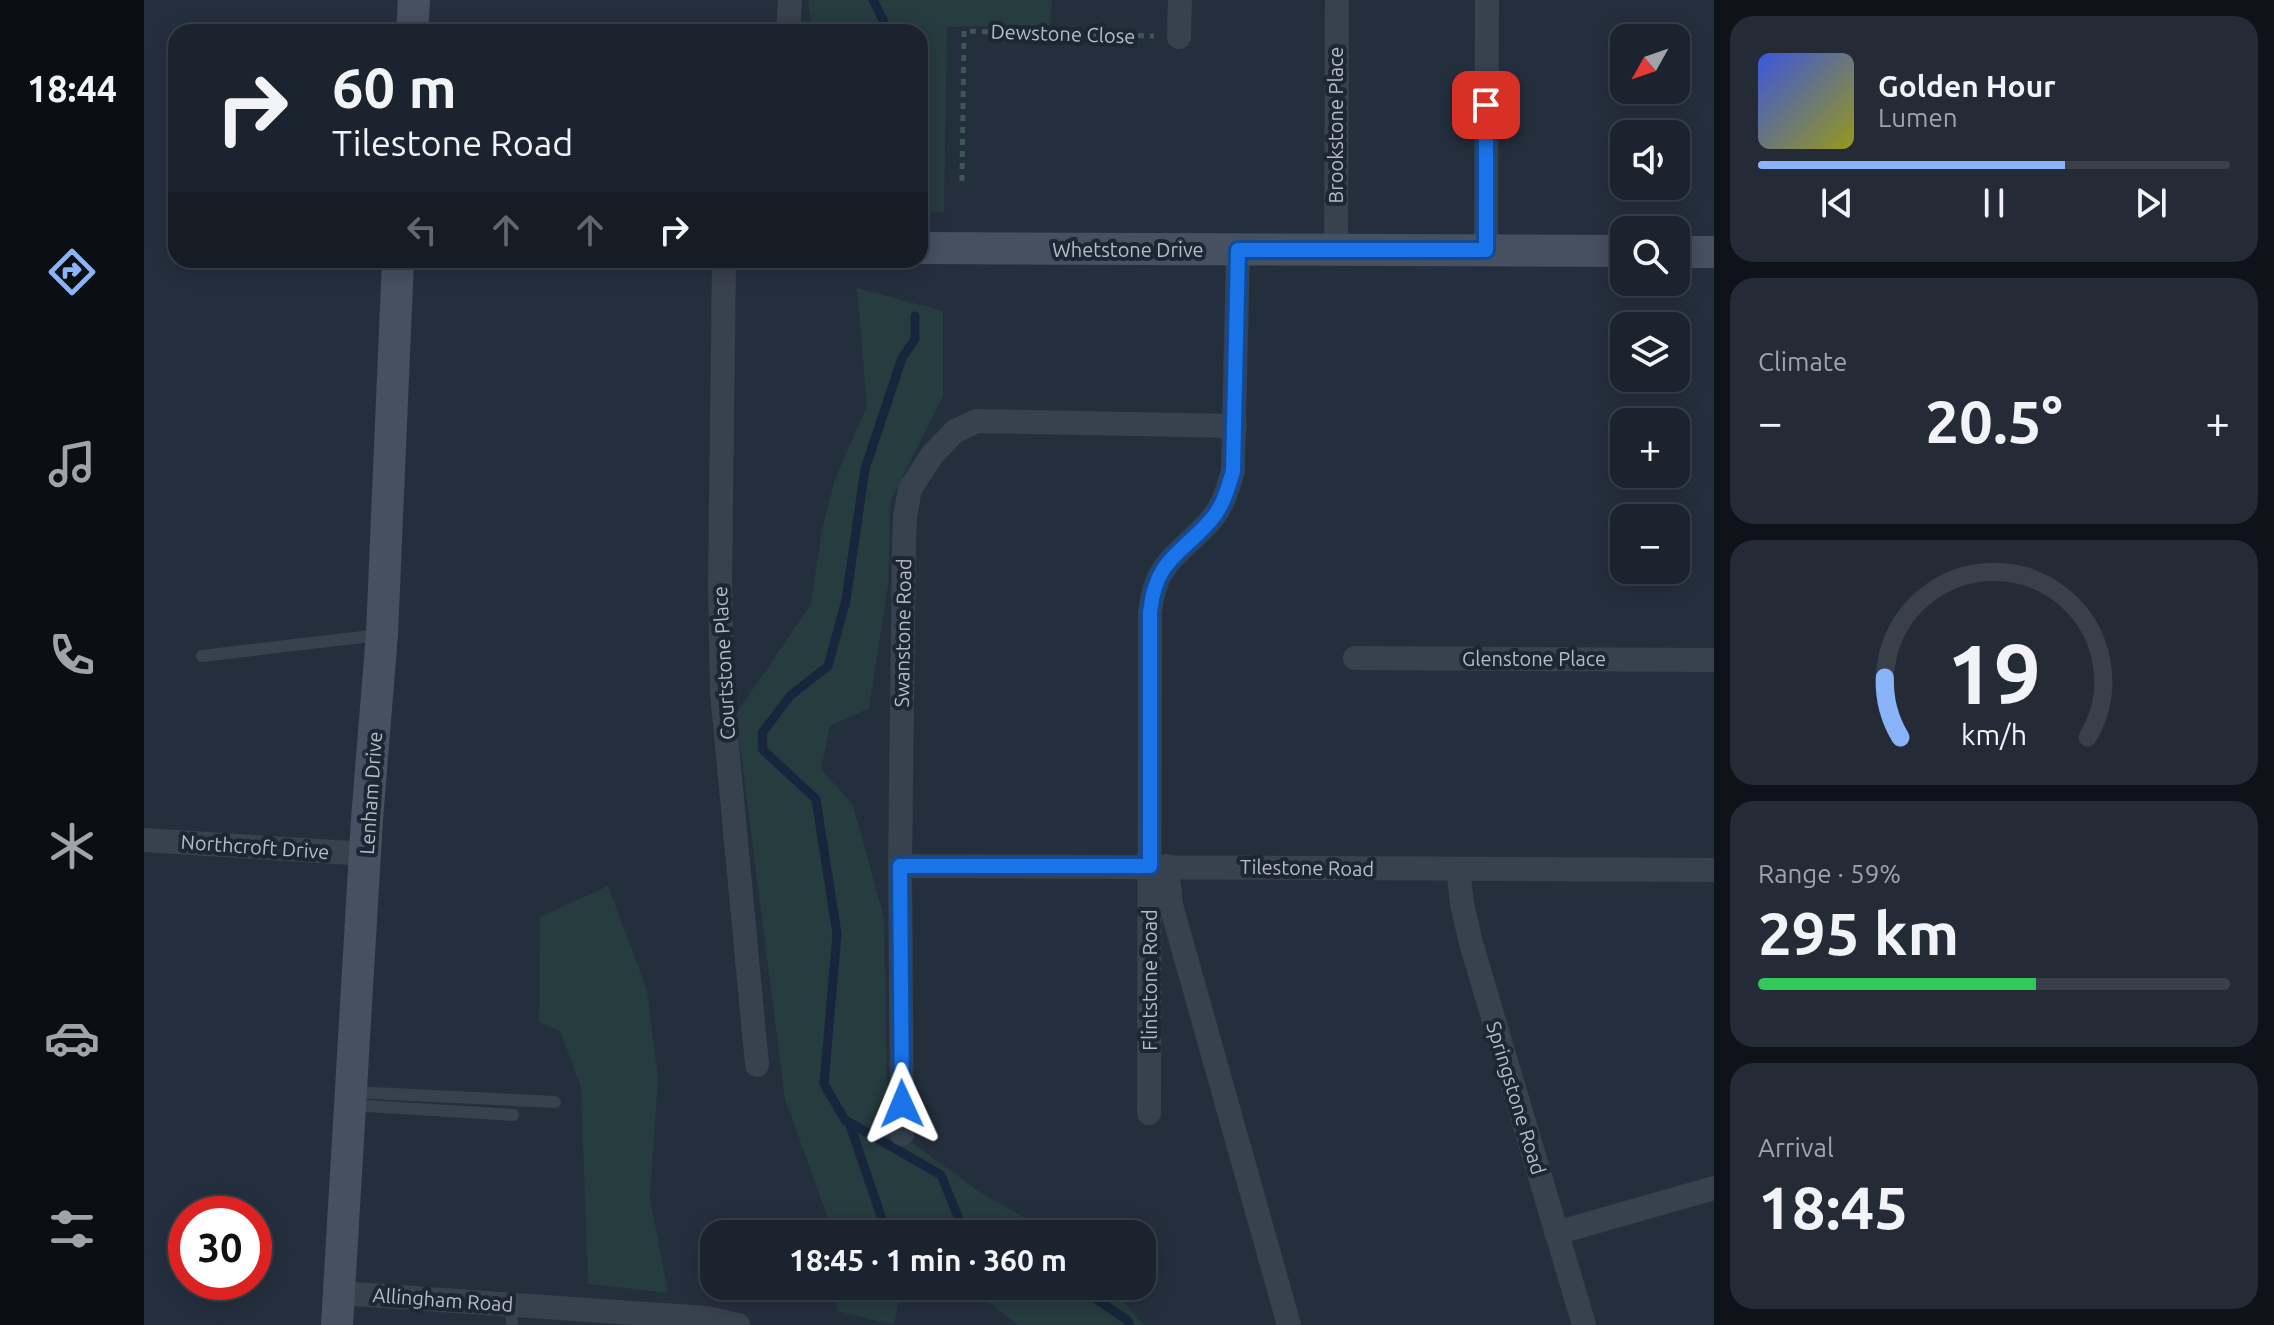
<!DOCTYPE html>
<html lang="en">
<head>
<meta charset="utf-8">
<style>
	:root { --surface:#1b232e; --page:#242b36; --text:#f1f3f6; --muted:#a0a4aa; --line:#39404a; --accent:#8ab4f8 }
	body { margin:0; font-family:Ubuntu,sans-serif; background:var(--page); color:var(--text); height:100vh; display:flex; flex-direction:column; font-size:30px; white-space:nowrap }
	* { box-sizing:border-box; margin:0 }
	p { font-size:26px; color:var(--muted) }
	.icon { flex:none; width:44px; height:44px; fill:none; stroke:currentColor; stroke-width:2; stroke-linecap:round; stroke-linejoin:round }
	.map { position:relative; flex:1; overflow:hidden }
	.side { display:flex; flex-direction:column; gap:16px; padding:16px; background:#0f1319; width:560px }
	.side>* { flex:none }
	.top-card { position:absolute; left:24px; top:24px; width:760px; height:244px; border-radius:24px; box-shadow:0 4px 20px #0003,0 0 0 2px var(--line); background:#1b232e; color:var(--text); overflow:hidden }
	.needle { width:52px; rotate:230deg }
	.controls { position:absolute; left:1466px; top:24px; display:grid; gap:16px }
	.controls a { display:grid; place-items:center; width:80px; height:80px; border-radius:16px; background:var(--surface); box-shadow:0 4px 20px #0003,0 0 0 2px var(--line); font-size:40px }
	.speed { position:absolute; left:24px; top:1196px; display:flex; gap:16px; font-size:40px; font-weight:700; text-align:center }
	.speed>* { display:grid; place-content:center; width:104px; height:104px; border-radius:50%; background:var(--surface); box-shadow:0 4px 20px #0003,0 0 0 2px var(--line); line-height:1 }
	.speed .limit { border:12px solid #d22; background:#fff; color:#111 }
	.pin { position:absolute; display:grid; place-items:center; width:68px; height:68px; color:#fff; margin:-34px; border-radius:16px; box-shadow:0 4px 12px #0006 }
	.me { position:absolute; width:88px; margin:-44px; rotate:359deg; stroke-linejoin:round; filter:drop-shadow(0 0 6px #0008) }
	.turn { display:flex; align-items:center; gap:28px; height:168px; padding:0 32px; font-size:36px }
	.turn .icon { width:104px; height:104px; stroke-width:2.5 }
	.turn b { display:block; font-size:56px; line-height:68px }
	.lanes { display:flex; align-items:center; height:76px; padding:0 32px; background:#0003; justify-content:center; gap:40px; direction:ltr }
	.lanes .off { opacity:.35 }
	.big { font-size:60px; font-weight:700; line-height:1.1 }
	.side .card { flex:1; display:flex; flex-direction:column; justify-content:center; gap:12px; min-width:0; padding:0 28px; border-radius:24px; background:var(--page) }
	.side .dial { align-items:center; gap:0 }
	.dial svg { height:208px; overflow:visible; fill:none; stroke:var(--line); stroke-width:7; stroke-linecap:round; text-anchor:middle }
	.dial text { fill:var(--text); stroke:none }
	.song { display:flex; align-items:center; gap:24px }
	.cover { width:96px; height:96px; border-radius:12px; background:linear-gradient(135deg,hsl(230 70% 55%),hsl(60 70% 35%)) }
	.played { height:8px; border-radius:4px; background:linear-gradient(90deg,var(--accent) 65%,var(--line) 65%) }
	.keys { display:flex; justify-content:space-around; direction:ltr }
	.heat { display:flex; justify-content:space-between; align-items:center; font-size:44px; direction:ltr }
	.charge { height:12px; border-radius:6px; background:linear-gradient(90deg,#34c759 59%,var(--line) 0) }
	.trip { position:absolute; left:556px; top:1220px; width:456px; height:80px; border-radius:24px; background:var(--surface); box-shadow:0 4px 20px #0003,0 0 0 2px var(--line); font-weight:700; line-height:80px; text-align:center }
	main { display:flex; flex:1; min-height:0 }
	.tabs { display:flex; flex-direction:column; width:144px; justify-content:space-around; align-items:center; background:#0b0e12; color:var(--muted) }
	.tabs .icon { width:56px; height:56px }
	.tabs .selected { color:var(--accent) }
	.tabs b { font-size:36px; color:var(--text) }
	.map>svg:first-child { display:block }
</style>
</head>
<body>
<main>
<nav class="tabs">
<b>18:44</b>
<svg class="icon selected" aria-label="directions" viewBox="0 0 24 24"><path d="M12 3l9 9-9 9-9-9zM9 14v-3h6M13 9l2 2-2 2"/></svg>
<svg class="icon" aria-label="music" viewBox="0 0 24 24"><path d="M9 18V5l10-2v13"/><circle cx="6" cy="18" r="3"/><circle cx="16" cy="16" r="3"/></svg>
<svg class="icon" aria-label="phone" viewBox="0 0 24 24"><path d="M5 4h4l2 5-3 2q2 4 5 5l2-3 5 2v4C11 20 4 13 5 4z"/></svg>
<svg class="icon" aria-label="climate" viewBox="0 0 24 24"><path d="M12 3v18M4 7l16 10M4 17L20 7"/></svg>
<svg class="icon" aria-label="car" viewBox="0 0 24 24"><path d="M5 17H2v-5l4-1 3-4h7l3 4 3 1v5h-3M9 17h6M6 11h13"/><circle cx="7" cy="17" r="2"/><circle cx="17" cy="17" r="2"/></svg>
<svg class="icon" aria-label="filters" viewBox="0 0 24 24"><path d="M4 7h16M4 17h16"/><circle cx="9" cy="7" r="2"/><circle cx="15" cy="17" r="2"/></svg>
</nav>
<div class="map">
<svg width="1570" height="1325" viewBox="0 0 1570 1325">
	<rect width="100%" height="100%" fill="#242f3e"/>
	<path fill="#263c3f" d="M664,0H908L906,25L803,27L800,212L776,211V32H668Z
		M713,288L799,311V396L747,500L744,585L725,708L686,726L677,769L709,805L740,918L743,1078L747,1127L834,1191L909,1234H686L685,1221L641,1099L592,714L667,604L678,529L691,479L723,406Z
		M464,886L503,990L514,1078L506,1198L524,1293L444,1284L437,1087L416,1031L395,1022L396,917Z
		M691,1286H757L750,1325L693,1311Z
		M824,1286H966L1000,1325H874Z"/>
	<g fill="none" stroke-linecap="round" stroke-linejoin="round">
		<path stroke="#17263c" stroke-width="9" d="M729,0L745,32
			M771,316V339L758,358L721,469L702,600L684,666L646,696L618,733L619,750L672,799L693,934L680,1084L701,1120L797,1175L821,1234
			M705,1122L743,1234
			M933,1286L983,1320L986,1325
			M732,1298L735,1286"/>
		<path stroke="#3f5557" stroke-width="5" stroke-dasharray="6 6" stroke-linecap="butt" d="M818,181L820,31L1010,36"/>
		<path stroke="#38414e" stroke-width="12" d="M58,656L235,635
			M208,1092L411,1102
			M207,1105L369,1115
			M367,1305L368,1325"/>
		<path stroke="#38414e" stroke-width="24" d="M644,32L646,0
			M1035,37L1036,0
			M1192,250L1193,0
			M1342,250L1343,0
			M580,260L576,584L578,692L613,1065
			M1211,658L1570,660
			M0,840L223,854
			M756,866L1570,870
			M1023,866L1027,905L1145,1325
			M1314,869L1318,904L1327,943L1440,1325
			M1005,1113L1006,612C1012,559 1035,556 1066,521C1079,507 1084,488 1089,471L1094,250
			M758,1134L756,866L760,542L761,516L766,489L788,455L811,431L833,421L1091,426
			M1412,1233L1570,1188
			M195,1293L563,1318L594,1325"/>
		<path stroke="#465061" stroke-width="32" d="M268,32L270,0
			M776,248L1480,251
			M1532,252H1570
			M193,1325L223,819L238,634L254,260"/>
	</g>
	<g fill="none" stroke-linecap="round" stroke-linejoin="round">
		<defs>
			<path id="route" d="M758,1104L756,866H1006V612C1012,559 1035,556 1066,521C1079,507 1084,488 1089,471L1094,250H1342V105"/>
		</defs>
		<use href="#route" stroke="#114b97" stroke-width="20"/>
		<use href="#route" stroke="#1a73e8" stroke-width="14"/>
	</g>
	<g text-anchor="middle" stroke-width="8" stroke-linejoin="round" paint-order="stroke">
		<g font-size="20" fill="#b4bcc9" stroke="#1d2633">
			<text transform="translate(919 34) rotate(2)" y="7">Dewstone Close</text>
			<text transform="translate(1192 125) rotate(-90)" y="7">Brookstone Place</text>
			<text x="984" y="257">Whetstone Drive</text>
			<text transform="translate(759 633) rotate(-89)" y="7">Swanstone Road</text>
			<text x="1390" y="666">Glenstone Place</text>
			<text transform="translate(580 663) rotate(-93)" y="7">Courtstone Place</text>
			<text transform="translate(227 793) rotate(-86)" y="7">Lenham Drive</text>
			<text transform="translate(111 847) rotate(4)" y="7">Northcroft Drive</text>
			<text transform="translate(1163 868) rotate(1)" y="7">Tilestone Road</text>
			<text transform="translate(1006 980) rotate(-90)" y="7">Flintstone Road</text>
			<text transform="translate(1372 1098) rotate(73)" y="7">Springstone Road</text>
			<text transform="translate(299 1300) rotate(4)" y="7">Allingham Road</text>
		</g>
	</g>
</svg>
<div class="controls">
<a><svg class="needle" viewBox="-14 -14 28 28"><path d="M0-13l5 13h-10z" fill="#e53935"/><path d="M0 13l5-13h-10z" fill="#a0a4aa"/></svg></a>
<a><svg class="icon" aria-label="sound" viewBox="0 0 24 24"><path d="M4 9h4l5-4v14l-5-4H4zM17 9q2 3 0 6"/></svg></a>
<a><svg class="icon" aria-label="search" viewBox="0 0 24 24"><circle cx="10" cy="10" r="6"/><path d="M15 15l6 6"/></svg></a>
<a><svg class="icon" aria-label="layers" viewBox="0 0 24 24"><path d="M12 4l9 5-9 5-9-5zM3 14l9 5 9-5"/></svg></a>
<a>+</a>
<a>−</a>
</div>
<div class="speed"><div class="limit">30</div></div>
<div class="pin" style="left:1342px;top:105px;background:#d93025"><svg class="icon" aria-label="arrive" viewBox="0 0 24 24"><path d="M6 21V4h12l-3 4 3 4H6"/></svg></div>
<svg class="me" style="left:758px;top:1104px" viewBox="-20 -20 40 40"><path d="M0-17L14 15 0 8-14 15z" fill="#1a73e8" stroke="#fff" stroke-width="4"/></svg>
<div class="trip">18:45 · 1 min · 360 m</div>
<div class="top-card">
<div class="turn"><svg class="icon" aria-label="right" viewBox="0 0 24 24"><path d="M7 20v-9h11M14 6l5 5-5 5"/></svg><div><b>60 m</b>Tilestone Road</div></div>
<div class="lanes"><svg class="icon off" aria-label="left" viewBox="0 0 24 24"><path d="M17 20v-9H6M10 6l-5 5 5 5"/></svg><svg class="icon off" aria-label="ahead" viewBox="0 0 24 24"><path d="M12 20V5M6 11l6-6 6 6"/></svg><svg class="icon off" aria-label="ahead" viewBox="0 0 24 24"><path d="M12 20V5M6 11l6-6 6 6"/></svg><svg class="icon" aria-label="right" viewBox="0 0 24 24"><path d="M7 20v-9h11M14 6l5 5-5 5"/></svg></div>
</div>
</div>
<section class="side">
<div class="card">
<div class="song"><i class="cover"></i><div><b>Golden Hour</b><p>Lumen</p></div></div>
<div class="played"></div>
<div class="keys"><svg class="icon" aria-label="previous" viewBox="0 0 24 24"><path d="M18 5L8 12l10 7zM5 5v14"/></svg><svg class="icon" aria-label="pause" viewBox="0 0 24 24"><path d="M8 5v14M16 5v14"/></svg><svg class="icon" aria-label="next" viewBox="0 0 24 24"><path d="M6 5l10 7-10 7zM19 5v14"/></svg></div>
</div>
<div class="card"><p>Climate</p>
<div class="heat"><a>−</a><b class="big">20.5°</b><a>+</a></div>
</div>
<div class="card dial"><svg viewBox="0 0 100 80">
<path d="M14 69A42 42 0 1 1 86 69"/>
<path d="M14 69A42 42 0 0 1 8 46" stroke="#8ab4f8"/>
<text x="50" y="56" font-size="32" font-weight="700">19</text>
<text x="50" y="72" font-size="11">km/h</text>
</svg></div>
<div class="card"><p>Range · 59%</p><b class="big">295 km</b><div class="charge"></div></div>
<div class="card"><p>Arrival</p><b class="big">18:45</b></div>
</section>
</main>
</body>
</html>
